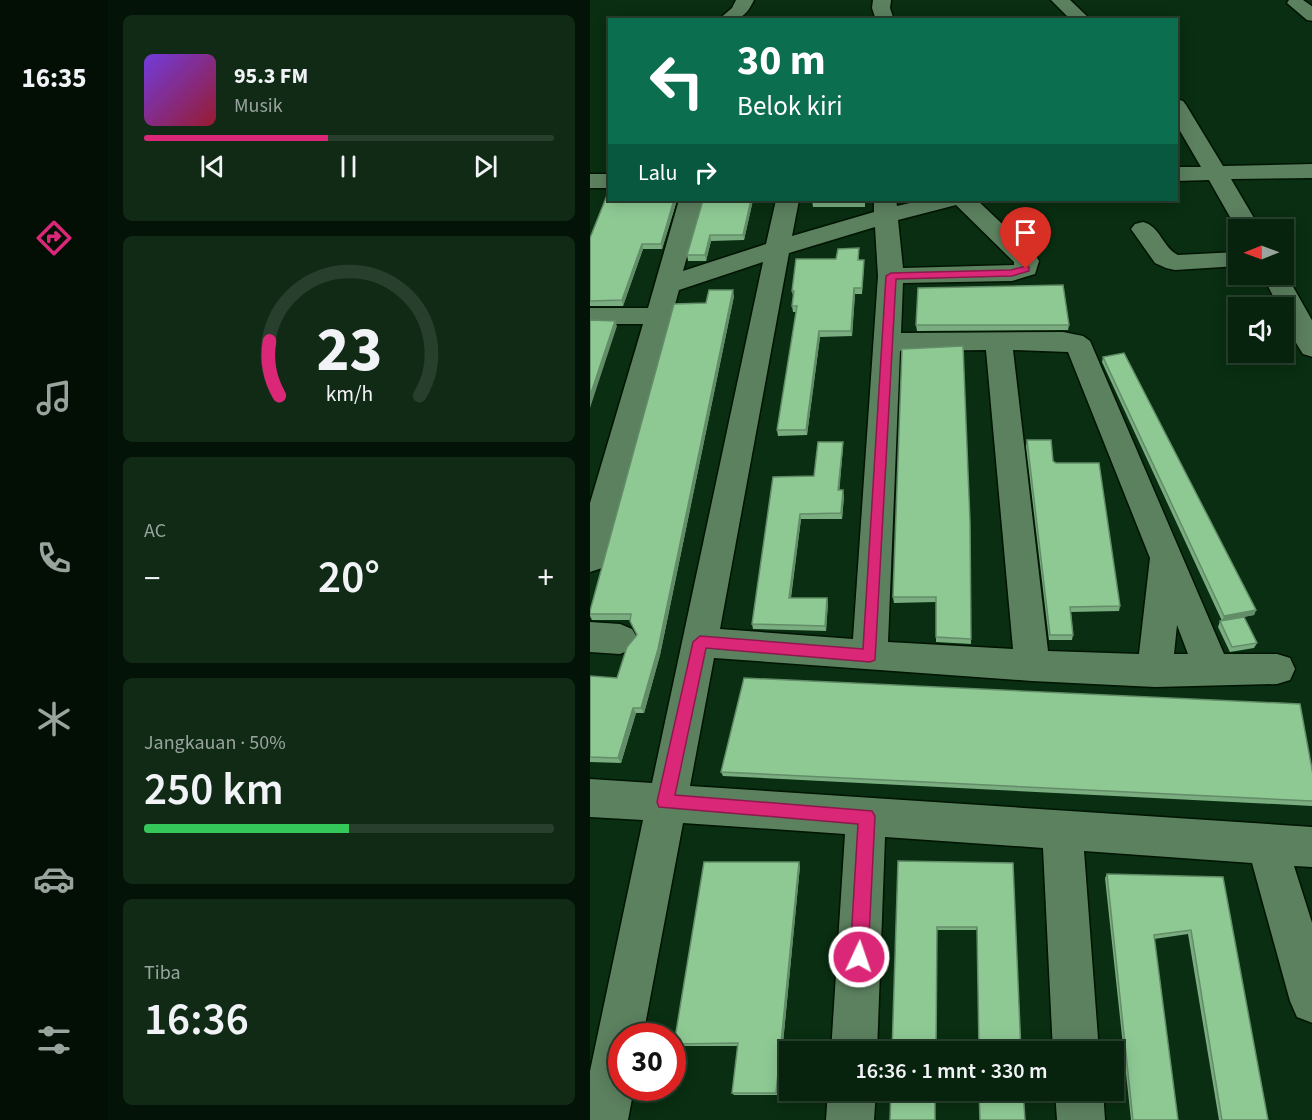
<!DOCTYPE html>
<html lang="id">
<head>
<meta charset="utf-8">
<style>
	:root { --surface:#07220d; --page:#102a16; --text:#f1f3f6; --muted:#98a49d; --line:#283f2e; --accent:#db2777 }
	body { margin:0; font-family:"Source Sans 3",sans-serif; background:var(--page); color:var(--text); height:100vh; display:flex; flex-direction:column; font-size:22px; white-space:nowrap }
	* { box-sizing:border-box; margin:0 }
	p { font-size:20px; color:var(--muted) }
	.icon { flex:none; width:33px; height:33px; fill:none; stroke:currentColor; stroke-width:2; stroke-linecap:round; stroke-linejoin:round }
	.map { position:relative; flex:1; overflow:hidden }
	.panel { display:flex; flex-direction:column; gap:15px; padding:15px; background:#041307; width:482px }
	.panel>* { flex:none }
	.guide { position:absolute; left:18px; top:18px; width:570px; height:183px; border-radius:0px; box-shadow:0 3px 15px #0003,0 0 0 2px var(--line); background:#0b6e4f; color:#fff; overflow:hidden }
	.needle { width:39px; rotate:269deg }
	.tools { position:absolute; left:638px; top:219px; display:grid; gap:12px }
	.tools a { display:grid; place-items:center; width:66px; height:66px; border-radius:0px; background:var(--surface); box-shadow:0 3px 15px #0003,0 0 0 2px var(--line); font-size:30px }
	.speed { position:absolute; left:18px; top:1023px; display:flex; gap:12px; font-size:30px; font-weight:700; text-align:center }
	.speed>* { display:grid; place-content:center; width:78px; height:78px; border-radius:50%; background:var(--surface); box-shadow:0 3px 15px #0003,0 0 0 2px var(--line); line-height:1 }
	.speed .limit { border:9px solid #d22; background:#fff; color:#111 }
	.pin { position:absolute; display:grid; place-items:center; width:51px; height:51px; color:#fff; margin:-62px -26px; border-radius:50% 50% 50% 0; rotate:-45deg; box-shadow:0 0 6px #0007 }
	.pin .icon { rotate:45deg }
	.me { position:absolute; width:66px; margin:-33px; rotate:3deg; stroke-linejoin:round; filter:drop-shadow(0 0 4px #0008) }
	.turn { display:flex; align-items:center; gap:21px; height:126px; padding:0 30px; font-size:27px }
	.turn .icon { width:78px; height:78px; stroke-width:2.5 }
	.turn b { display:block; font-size:42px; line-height:51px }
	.then { display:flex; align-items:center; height:57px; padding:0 30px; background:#0003; gap:12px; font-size:22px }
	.big { font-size:45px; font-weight:600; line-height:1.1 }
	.panel .card { flex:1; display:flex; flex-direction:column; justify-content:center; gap:9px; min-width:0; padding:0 21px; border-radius:9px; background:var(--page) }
	.panel .dial { align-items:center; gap:0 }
	.dial svg { height:156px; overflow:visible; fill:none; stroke:var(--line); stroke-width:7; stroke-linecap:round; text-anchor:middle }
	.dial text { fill:var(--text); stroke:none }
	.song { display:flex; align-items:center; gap:18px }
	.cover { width:72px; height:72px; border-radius:9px; background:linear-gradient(135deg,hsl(260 70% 55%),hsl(350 70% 35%)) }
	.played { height:6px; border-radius:3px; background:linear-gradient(90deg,var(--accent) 45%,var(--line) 45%) }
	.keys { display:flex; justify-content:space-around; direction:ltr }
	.heat { display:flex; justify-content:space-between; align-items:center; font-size:33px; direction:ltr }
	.charge { height:9px; border-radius:4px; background:linear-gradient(90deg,#34c759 50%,var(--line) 0) }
	.trip { position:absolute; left:189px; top:1041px; width:345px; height:60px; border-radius:0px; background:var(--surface); box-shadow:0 3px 15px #0003,0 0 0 2px var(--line); font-weight:600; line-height:60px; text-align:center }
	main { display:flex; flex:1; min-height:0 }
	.menu { display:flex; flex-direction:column; width:108px; justify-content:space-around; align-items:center; background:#030e05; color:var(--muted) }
	.menu .icon { width:42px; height:42px }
	.menu .active { color:var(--accent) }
	.menu b { font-size:27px; color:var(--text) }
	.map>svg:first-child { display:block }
</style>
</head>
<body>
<main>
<nav class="menu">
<b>16:35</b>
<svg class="icon active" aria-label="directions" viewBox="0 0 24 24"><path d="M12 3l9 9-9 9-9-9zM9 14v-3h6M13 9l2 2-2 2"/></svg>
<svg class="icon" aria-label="music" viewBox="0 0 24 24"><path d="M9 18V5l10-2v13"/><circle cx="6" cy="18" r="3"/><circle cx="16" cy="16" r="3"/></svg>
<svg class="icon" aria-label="phone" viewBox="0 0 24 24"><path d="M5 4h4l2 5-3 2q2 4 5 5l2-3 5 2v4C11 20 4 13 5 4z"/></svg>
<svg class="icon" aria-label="climate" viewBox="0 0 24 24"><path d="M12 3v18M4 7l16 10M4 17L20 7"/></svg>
<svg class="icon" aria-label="car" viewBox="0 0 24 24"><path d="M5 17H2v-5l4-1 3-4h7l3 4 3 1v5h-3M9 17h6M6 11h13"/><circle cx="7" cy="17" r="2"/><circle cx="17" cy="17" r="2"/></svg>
<svg class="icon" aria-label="filters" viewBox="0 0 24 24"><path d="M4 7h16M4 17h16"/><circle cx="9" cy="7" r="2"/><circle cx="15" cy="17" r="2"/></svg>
</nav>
<section class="panel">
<div class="card">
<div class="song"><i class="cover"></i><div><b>95.3 FM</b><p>Musik</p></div></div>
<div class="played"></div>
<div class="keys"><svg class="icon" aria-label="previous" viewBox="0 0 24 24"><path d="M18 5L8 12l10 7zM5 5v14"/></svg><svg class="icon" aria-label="pause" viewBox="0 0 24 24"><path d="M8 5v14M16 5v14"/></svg><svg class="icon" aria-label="next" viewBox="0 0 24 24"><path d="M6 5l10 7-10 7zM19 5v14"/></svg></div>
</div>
<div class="card dial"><svg viewBox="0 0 100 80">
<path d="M14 69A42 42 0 1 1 86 69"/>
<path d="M14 69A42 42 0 0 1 9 41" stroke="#db2777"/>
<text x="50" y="56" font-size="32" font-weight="700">23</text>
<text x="50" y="72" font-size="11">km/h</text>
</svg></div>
<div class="card"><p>AC</p>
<div class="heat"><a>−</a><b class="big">20°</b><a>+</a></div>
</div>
<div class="card"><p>Jangkauan · 50%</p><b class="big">250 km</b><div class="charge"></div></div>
<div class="card"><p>Tiba</p><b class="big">16:36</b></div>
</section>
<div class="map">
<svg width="723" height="1120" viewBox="0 0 723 1120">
	<rect width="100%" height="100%" fill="#092e11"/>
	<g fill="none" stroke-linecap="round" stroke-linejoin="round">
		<defs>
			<path id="minor" d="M146,0H164C155,19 148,20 128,20L142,8Z
				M283,0H301L300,8L304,20H286L282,8Z
				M461,0H480L501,20H481Z
				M699,0H713L723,7V21L717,20L697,3Z
				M586,99L593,101L596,105L633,166L723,164V178L641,179L671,230L648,231L619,180L586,181V167H611L586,124Z
				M0,174H20V188H0Z
				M89,200H113L93,271L176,244L186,200H209L202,236L284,212V200H306L307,206L333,200H387L446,256L449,261L445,274L422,281L313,283L311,333L473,332L493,336L500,341L634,654H687L700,658L705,669L700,680L687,684L565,687L442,681L124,658L100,786L723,827V867L704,866L723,926V1023L707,1017L700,1001L662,863L494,851L509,1052H463L453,848L295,837L287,1052H241L255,834L93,823L53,1036H32V1088H44L38,1120H0V1071L53,820L0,817V779L62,783L173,262L89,290L16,559L12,568L0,572V503L53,324H0V308H58ZM366,205L424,262V265L313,268L308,220ZM285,227L288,276L263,639L130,629L199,253ZM396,350L423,649L298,642L310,351ZM423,350L478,352L560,558L549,654L458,651ZM587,625L598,654H584Z
				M553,222C570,226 573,248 588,255L648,252V266L585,270L576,268L565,263L541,229L545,224Z
				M693,269L723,322V357L713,354C705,341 693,323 693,308H689L672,274H693Z
				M0,622L30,624L42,629L48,639L42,649L30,654L0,652Z
				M238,1090H286L284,1120H236Z
				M465,1090H513L515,1120H467Z"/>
		</defs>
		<use href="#minor" stroke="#001402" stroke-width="3"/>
		<use href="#minor" fill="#5c815f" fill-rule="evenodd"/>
	</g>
	<path fill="#7aad7f" d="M20,200H87L72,249H53L33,306H0V238Z
		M113,200H163L154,240L121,241L116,261H98L97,255Z
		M222,200H275V207H223Z
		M269,248V260L274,265L272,294H265L262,336L230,337L217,435L188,436L187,430L206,312H203L202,306L203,296L202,291L246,259Z
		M144,296L70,655L54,713H46L31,763L0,762V676L27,678L47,635L40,620H2L0,616V611L116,303Z
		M326,325H479L478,330L327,331Z
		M513,357L666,610L664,615L632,621L512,362Z
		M437,440L463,461L530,606L529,611L481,612L483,635L482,640H459L436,446Z
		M253,447L249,490L254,496L252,519H211L201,598H237L238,603L236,631L163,629L162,624L224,476Z
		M380,522L381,644L346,642V602L304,603L303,597Z
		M630,621L667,643L664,648L640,652L628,627Z
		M131,772L723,775V806L133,776Z
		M308,861L423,863L386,930H347Z
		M210,866L188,1095H144L142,1093L148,1046H87L84,1044Z
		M517,874L633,877L678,1120H629L598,934L564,939L588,1120H541L515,878Z"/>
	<path fill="#638d68" d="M84,200H87L72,249L71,244Z
		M161,200H163L154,240L153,235Z
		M120,235L121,241L116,261L115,255Z
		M52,244L53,249L33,306L32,300Z
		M264,288L265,294L262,336L261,331Z
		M143,290L144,296L70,655L54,713L51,708Z
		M25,321L27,326L0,408V396Z
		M229,331L230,337L217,435L216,430Z
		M253,442V447L249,496L248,490Z
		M253,490L254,496L252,519L251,513Z
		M210,514L211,519L200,603L199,598Z
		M237,598L238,603L236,631L235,626Z
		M666,610L664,615L632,621L634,616Z
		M43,708L46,713L31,763L28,758Z
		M209,862L210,866L188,1095L186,1093Z"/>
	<path fill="#8ec994" stroke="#638d68" stroke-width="1.5" d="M20,188V200H84L71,244H52L32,300L0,301V238Z
		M113,200H161L153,235H120L115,255H97Z
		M222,200H274V201L222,202Z
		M269,248L268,260H274L272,288H264L261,331H229L216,430H187L207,306H202L204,291H202L206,259H246L248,249Z
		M473,285L479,325H326L328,288Z
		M119,290H143L68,649L51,708H43L28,758L0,757V676L27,678L37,647L47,635L40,621L41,614H0V611L84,304L116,303Z
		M0,320L25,321L0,396Z
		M373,346L380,522L381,639L346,637V597H303L312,349Z
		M534,353L666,610L634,616L513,357Z
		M437,440H461L463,461L466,463H509L530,606L480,607L483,635H460Z
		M228,442H253L248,490H253L251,513L210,514L199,598H237L235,626L162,624L183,477L224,476Z
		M654,617L667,643L642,647L630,621Z
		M154,678L710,704L723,775V801L131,772Z
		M308,861L423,863L431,1052H389L387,927H347L346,1052H302Z
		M114,862H209L186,1093H142L148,1043L84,1044Z
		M517,874L633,877L678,1120H632L601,930L564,935L588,1120H543Z
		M301,1090H345V1120H300Z
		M389,1090H433L435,1120H390Z"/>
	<path fill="#db2777" stroke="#8e194d" stroke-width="1.5" d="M436,266L439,267V271L422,276L306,279L285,660L280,662L116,648L85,795L282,811L285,816L278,957L275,964L269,967L262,964L260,957L268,824L69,807L67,802L103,642L110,636L273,649L296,276L301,273L421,270Z"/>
</svg>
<div class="tools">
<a><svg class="needle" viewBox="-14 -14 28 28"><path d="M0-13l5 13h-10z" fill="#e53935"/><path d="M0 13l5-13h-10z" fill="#98a49d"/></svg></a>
<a><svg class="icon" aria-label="sound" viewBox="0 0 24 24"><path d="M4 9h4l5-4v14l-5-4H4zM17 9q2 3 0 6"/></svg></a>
</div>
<div class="speed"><div class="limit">30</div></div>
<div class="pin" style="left:436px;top:269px;background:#d93025"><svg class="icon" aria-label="arrive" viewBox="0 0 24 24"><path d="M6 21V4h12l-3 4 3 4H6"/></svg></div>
<svg class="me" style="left:269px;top:957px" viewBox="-20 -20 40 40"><circle r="17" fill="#db2777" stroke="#fff" stroke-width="3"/><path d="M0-11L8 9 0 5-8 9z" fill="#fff"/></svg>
<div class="trip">16:36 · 1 mnt · 330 m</div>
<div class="guide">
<div class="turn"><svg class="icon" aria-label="left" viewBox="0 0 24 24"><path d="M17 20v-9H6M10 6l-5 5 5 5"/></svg><div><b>30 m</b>Belok kiri</div></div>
<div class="then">Lalu<svg class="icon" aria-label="right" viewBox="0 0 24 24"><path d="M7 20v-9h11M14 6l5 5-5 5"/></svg></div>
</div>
</div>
</main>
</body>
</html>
